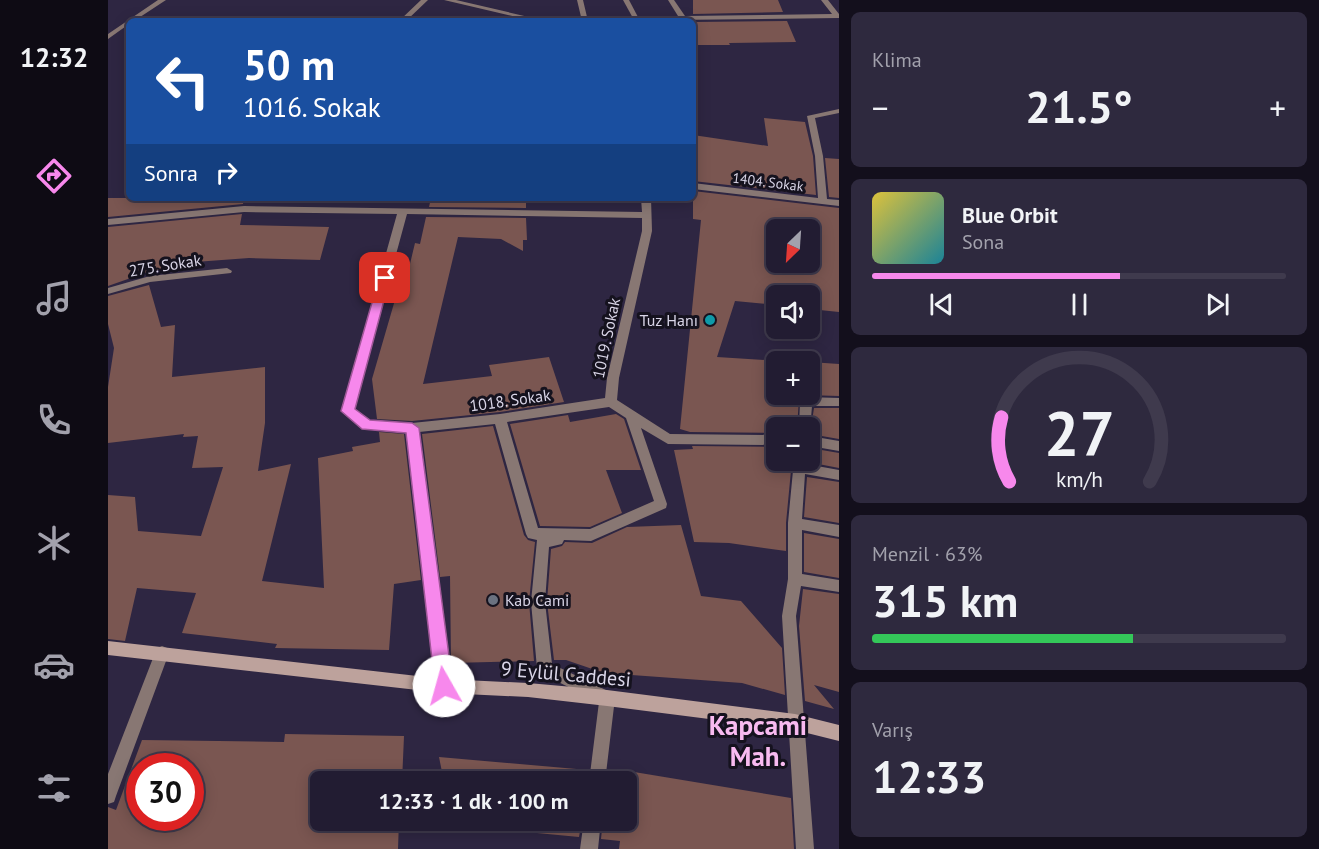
<!DOCTYPE html>
<html lang="tr">
<head>
<meta charset="utf-8">
<style>
	:root { --surface:#221c32; --page:#2e293e; --text:#f1f3f6; --muted:#a2a1ac; --line:#3f3a4d; --accent:#f788ec }
	body { margin:0; font-family:"PT Sans",sans-serif; background:var(--page); color:var(--text); height:100vh; display:flex; flex-direction:column; font-size:22px; white-space:nowrap }
	* { box-sizing:border-box; margin:0 }
	p { font-size:20px; color:var(--muted) }
	.icon { flex:none; width:33px; height:33px; fill:none; stroke:currentColor; stroke-width:2; stroke-linecap:round; stroke-linejoin:round }
	.map { position:relative; flex:1; overflow:hidden }
	.sheet { display:flex; flex-direction:column; gap:12px; padding:12px; background:#130f1c; width:480px }
	.sheet>* { flex:none }
	.banner { position:absolute; left:18px; top:18px; width:570px; height:183px; border-radius:9px; box-shadow:0 3px 15px #0003,0 0 0 2px var(--line); background:#1a4fa0; color:#fff; overflow:hidden }
	.needle { width:39px; rotate:205deg }
	.controls { position:absolute; left:658px; top:219px; display:grid; gap:12px }
	.controls a { display:grid; place-items:center; width:54px; height:54px; border-radius:9px; background:var(--surface); box-shadow:0 3px 15px #0003,0 0 0 2px var(--line); font-size:30px }
	.speed { position:absolute; left:18px; top:753px; display:flex; gap:12px; font-size:30px; font-weight:700; text-align:center }
	.speed>* { display:grid; place-content:center; width:78px; height:78px; border-radius:50%; background:var(--surface); box-shadow:0 3px 15px #0003,0 0 0 2px var(--line); line-height:1 }
	.speed .limit { border:9px solid #d22; background:#fff; color:#111 }
	.pin { position:absolute; display:grid; place-items:center; width:51px; height:51px; color:#fff; margin:-26px; border-radius:12px; box-shadow:0 3px 9px #0006 }
	.me { position:absolute; width:66px; margin:-33px; rotate:353deg; stroke-linejoin:round; filter:drop-shadow(0 0 4px #0008) }
	.turn { display:flex; align-items:center; gap:21px; height:126px; padding:0 18px; font-size:27px }
	.turn .icon { width:78px; height:78px; stroke-width:2.5 }
	.turn b { display:block; font-size:42px; line-height:51px }
	.then { display:flex; align-items:center; height:57px; padding:0 18px; background:#0003; gap:12px; font-size:22px }
	.big { font-size:45px; font-weight:600; line-height:1.1 }
	.sheet .card { flex:1; display:flex; flex-direction:column; justify-content:center; gap:9px; min-width:0; padding:0 21px; border-radius:9px; background:var(--page) }
	.sheet .dial { align-items:center; gap:0 }
	.dial svg { height:156px; overflow:visible; fill:none; stroke:var(--line); stroke-width:7; stroke-linecap:round; text-anchor:middle }
	.dial text { fill:var(--text); stroke:none }
	.song { display:flex; align-items:center; gap:18px }
	.cover { width:72px; height:72px; border-radius:9px; background:linear-gradient(135deg,hsl(50 70% 55%),hsl(190 70% 35%)) }
	.played { height:6px; border-radius:3px; background:linear-gradient(90deg,var(--accent) 60%,var(--line) 60%) }
	.keys { display:flex; justify-content:space-around; direction:ltr }
	.heat { display:flex; justify-content:space-between; align-items:center; font-size:33px; direction:ltr }
	.charge { height:9px; border-radius:4px; background:linear-gradient(90deg,#34c759 63%,var(--line) 0) }
	.trip { position:absolute; left:202px; top:771px; width:327px; height:60px; border-radius:9px; background:var(--surface); box-shadow:0 3px 15px #0003,0 0 0 2px var(--line); font-weight:600; line-height:60px; text-align:center }
	main { display:flex; flex:1; min-height:0 }
	.dock { display:flex; flex-direction:column; width:108px; justify-content:space-around; align-items:center; background:#0e0b14; color:var(--muted) }
	.dock .icon { width:42px; height:42px }
	.dock .current { color:var(--accent) }
	.dock b { font-size:27px; color:var(--text) }
	.map>svg:first-child { display:block }
</style>
</head>
<body>
<main>
<nav class="dock">
<b>12:32</b>
<svg class="icon current" aria-label="directions" viewBox="0 0 24 24"><path d="M12 3l9 9-9 9-9-9zM9 14v-3h6M13 9l2 2-2 2"/></svg>
<svg class="icon" aria-label="music" viewBox="0 0 24 24"><path d="M9 18V5l10-2v13"/><circle cx="6" cy="18" r="3"/><circle cx="16" cy="16" r="3"/></svg>
<svg class="icon" aria-label="phone" viewBox="0 0 24 24"><path d="M5 4h4l2 5-3 2q2 4 5 5l2-3 5 2v4C11 20 4 13 5 4z"/></svg>
<svg class="icon" aria-label="climate" viewBox="0 0 24 24"><path d="M12 3v18M4 7l16 10M4 17L20 7"/></svg>
<svg class="icon" aria-label="car" viewBox="0 0 24 24"><path d="M5 17H2v-5l4-1 3-4h7l3 4 3 1v5h-3M9 17h6M6 11h13"/><circle cx="7" cy="17" r="2"/><circle cx="17" cy="17" r="2"/></svg>
<svg class="icon" aria-label="filters" viewBox="0 0 24 24"><path d="M4 7h16M4 17h16"/><circle cx="9" cy="7" r="2"/><circle cx="15" cy="17" r="2"/></svg>
</nav>
<div class="map">
<svg width="731" height="849" viewBox="0 0 731 849">
	<rect width="100%" height="100%" fill="#2e2642"/>
	<path fill="#7a5651" fill-rule="evenodd" d="M585,0H670L675,12L585,14Z
		M679,21L688,42L621,43L622,45H585V22Z
		M656,118L697,122L705,156L708,195L585,181V135L660,146Z
		M717,158L731,159V198L721,197Z
		M585,191L731,208V312L702,309V296H669V305L627,301L609,357L690,362H669V394H702V362L731,364V396L698,395L691,399L689,428H669V433L582,432L572,429L593,220L585,219ZM669,230H702V262H669Z
		M0,198H136L135,204L0,217Z
		M323,198H418V208L321,207Z
		M134,214L132,225L221,227L212,260L141,258L87,262L37,273L0,286V227Z
		M318,217L418,218L419,240H415V251L393,239L350,237L315,384L384,376L381,365L441,357L456,402L392,412L304,421L269,419L264,379L289,293H295L307,243L312,244Z
		M41,285L53,327L67,325L64,377L157,367V423L150,471L183,464L154,581L216,588L210,458L245,451L244,447L272,442L271,432L296,434L313,580L286,584L281,650L167,648L169,644L74,633L88,593L29,588L17,641L0,639V495L27,497L30,531L93,536L115,467L84,468L90,436L75,437L76,434L0,443V387L6,348L0,324V296Z
		M706,408H731V439L702,434Z
		M508,414L516,419L533,470H498L514,513L482,527L432,526L402,424L460,415L462,422Z
		M385,426L416,535L420,540L427,542L421,602L426,661L343,663L342,576L332,577L314,434Z
		M584,446L669,447V460H684L678,523V551L621,543L586,542L566,450L585,449Z
		M702,448L731,453V468L700,462Z
		M699,477L731,482V523L696,517Z
		M573,525L593,596L633,601L674,648L677,695L634,683L496,673L458,660H446L439,602L443,549L454,546L457,542L484,543L519,527Z
		M696,533L731,539V578L696,572Z
		M695,589L731,594V692L706,685L726,709L697,701L691,626Z
		M177,734L296,736L294,782H213V820H291L290,849H0V807L8,810L34,740L176,742ZM32,766H82V818H32Z
		M331,757L480,770L479,782H336Z
		M514,770L683,798L686,849H511L512,841L493,839L495,820H519V782H499L500,772L514,773Z
		M343,820H474L471,837L344,825Z"/>
	<g fill="none" stroke-linecap="round" stroke-linejoin="round">
		<path fill="#887773" fill-rule="evenodd" d="M515,0H521L531,19L530,20H526Z"/>
		<path fill="#887773" fill-rule="evenodd" d="M313,0H320L298,21H291Z
			M336,0H348L438,21H426Z
			M469,0H475L479,17L570,16L560,0H566L577,16L724,14L713,0H720L731,14V18L474,21Z
			M731,109V113L707,118L715,156L719,199L731,200V206L585,189V183L710,198L707,156L699,116Z
			M533,198H543L544,231L511,378L509,400L562,434L669,435V445L560,444L533,428L559,504L558,508L483,541L456,540L454,544L441,547L437,602L444,664L504,693L507,698L497,782H481L491,702L432,673L429,668L423,602L429,540L420,538L418,534L387,424L311,432L344,686L341,691L336,693L331,691L328,686L298,432L255,428L234,411L289,214L136,212L0,225V219L136,206L534,212ZM299,214L534,218V231L499,378L497,398L392,414L304,423L262,421L246,409ZM501,407L518,418L546,501L482,529L430,528L399,422Z
			M119,268L124,271L123,273L42,282L0,294V288L42,276Z
			M698,397L731,398V406H704L702,430V428H691L692,401Z
			M702,436L731,441V451L702,446Z
			M686,460H698V464L731,470V480L697,474L694,519L731,525V537L694,530V574L731,580V592L693,586L688,616L706,849H688L674,616L680,579V523Z
			M54,646L59,648L61,653L8,796L6,802L0,804V774L47,653L49,648Z
			M476,820H493L490,849H472Z"/>
		<path fill="#887773" fill-rule="evenodd" d="M50,0H58L26,21H21V24L0,39V34Z"/>
		<path fill="#bda29c" fill-rule="evenodd" d="M0,641L336,679L420,683L499,690L687,714L731,725V741L687,730L499,706L420,697L336,693L0,655Z"/>
	</g>
	<path fill="#f788ec" stroke="#a15899" stroke-width="1.5" d="M277,274L282,278L247,409L262,420L304,423L311,428L345,686L342,692L336,694L330,692L327,686L298,433L254,429L233,411L271,278Z"/>
	<circle fill="#0f9aa8" stroke="#15121e" stroke-width="2" cx="602" cy="320" r="6"/>
	<circle fill="#6b7280" stroke="#15121e" stroke-width="2" cx="385" cy="600" r="6"/>
	<g text-anchor="middle" stroke-width="6" stroke-linejoin="round" paint-order="stroke">
		<g font-size="14" fill="#d9d5e7" stroke="#15121e">
			<text transform="translate(660 182) rotate(7)" y="5">1404. Sokak</text>
		</g>
		<g font-size="16" fill="#d9d5e7" stroke="#15121e">
			<text transform="translate(57 265) rotate(-9)" y="6">275. Sokak</text>
			<text transform="translate(498 338) rotate(-78)" y="6">1019. Sokak</text>
			<text transform="translate(402 400) rotate(-8)" y="6">1018. Sokak</text>
		</g>
		<g font-size="16" fill="#d9d5e7" stroke="#15121e" text-anchor="end">
			<text x="590" y="326">Tuz Hanı</text>
			<text x="397" y="606" text-anchor="start">Kab Cami</text>
		</g>
		<g font-size="20" fill="#d9d5e7" stroke="#15121e">
			<text transform="translate(458 674) rotate(5)" y="7">9 Eylül Caddesi</text>
		</g>
		<g font-size="27" font-weight="bold" fill="#f8baf0" stroke="#15121e">
			<text x="650" y="735">Kapcami<tspan x="650" dy="31">Mah.</tspan></text>
		</g>
	</g>
</svg>
<div class="controls">
<a><svg class="needle" viewBox="-14 -14 28 28"><path d="M0-13l5 13h-10z" fill="#e53935"/><path d="M0 13l5-13h-10z" fill="#a2a1ac"/></svg></a>
<a><svg class="icon" aria-label="sound" viewBox="0 0 24 24"><path d="M4 9h4l5-4v14l-5-4H4zM17 9q2 3 0 6"/></svg></a>
<a>+</a>
<a>−</a>
</div>
<div class="speed"><div class="limit">30</div></div>
<div class="pin" style="left:277px;top:278px;background:#d93025"><svg class="icon" aria-label="arrive" viewBox="0 0 24 24"><path d="M6 21V4h12l-3 4 3 4H6"/></svg></div>
<svg class="me" style="left:336px;top:686px" viewBox="-20 -20 40 40"><circle r="19" fill="#fff"/><path d="M0-13L10 11 0 6-10 11z" fill="#f788ec"/></svg>
<div class="trip">12:33 · 1 dk · 100 m</div>
<div class="banner">
<div class="turn"><svg class="icon" aria-label="left" viewBox="0 0 24 24"><path d="M17 20v-9H6M10 6l-5 5 5 5"/></svg><div><b>50 m</b>1016. Sokak</div></div>
<div class="then">Sonra<svg class="icon" aria-label="right" viewBox="0 0 24 24"><path d="M7 20v-9h11M14 6l5 5-5 5"/></svg></div>
</div>
</div>
<section class="sheet">
<div class="card"><p>Klima</p>
<div class="heat"><a>−</a><b class="big">21.5°</b><a>+</a></div>
</div>
<div class="card">
<div class="song"><i class="cover"></i><div><b>Blue Orbit</b><p>Sona</p></div></div>
<div class="played"></div>
<div class="keys"><svg class="icon" aria-label="previous" viewBox="0 0 24 24"><path d="M18 5L8 12l10 7zM5 5v14"/></svg><svg class="icon" aria-label="pause" viewBox="0 0 24 24"><path d="M8 5v14M16 5v14"/></svg><svg class="icon" aria-label="next" viewBox="0 0 24 24"><path d="M6 5l10 7-10 7zM19 5v14"/></svg></div>
</div>
<div class="card dial"><svg viewBox="0 0 100 80">
<path d="M14 69A42 42 0 1 1 86 69"/>
<path d="M14 69A42 42 0 0 1 10 36" stroke="#f788ec"/>
<text x="50" y="56" font-size="32" font-weight="700">27</text>
<text x="50" y="72" font-size="11">km/h</text>
</svg></div>
<div class="card"><p>Menzil · 63%</p><b class="big">315 km</b><div class="charge"></div></div>
<div class="card"><p>Varış</p><b class="big">12:33</b></div>
</section>
</main>
</body>
</html>
